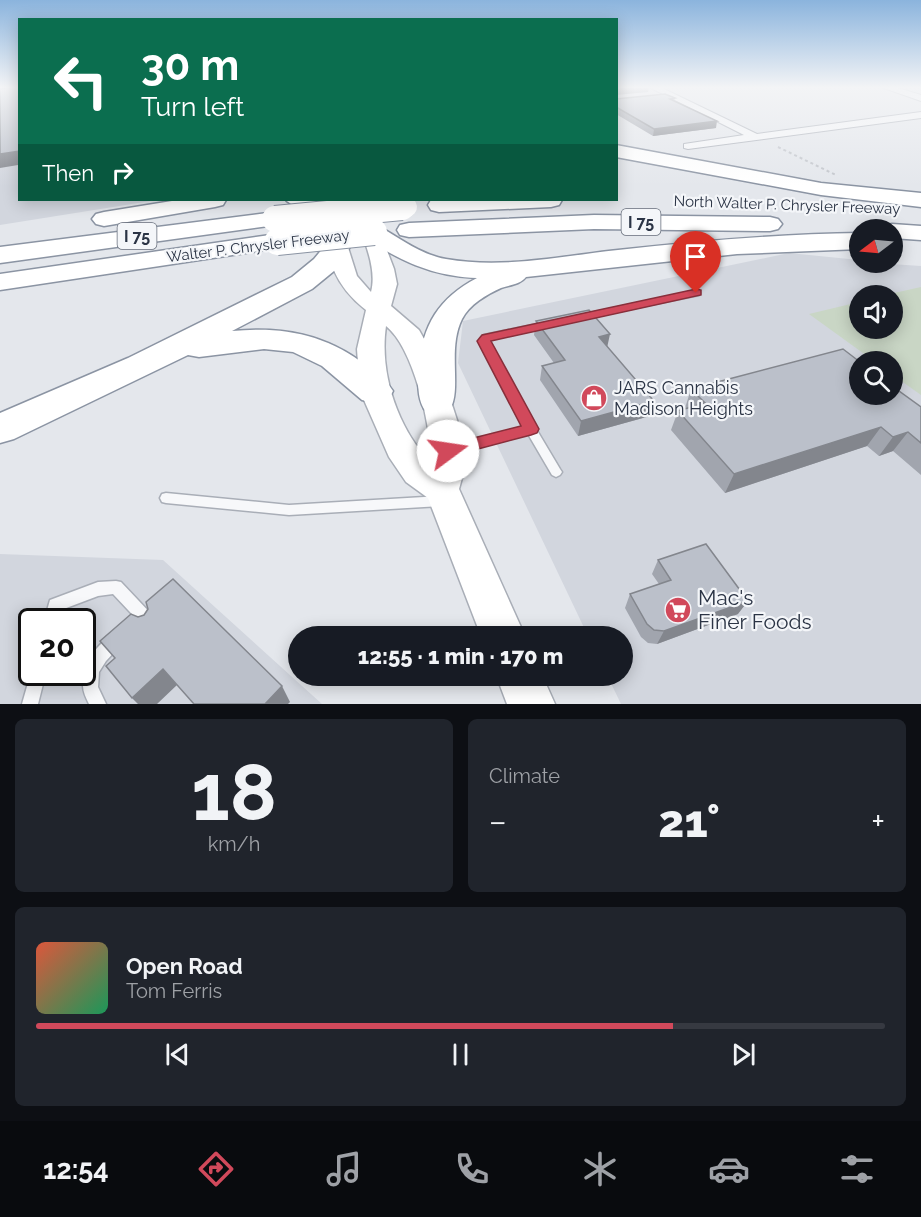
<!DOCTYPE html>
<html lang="en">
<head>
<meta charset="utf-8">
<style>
	:root { --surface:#171b24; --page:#20242c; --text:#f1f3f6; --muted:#9ea1a6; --line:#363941; --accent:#d1495b }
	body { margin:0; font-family:Raleway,sans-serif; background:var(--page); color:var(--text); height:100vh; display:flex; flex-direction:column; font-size:22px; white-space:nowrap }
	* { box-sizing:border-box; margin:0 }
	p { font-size:20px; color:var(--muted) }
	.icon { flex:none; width:33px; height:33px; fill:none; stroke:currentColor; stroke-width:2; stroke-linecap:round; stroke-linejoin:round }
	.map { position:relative; height:704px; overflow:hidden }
	.panel { display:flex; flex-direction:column; gap:15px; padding:15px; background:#0d0f14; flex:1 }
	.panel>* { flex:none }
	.top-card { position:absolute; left:18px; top:18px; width:600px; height:183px; border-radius:0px; box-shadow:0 3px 15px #0003; background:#0b6e4f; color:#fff; overflow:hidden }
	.needle { width:39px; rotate:254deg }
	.buttons { position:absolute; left:849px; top:219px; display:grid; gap:12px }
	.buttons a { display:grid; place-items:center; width:54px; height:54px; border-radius:50%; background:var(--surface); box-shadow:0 3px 15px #0003; font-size:30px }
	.speed { position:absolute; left:18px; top:608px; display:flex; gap:12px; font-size:30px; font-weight:700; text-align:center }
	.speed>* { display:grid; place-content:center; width:78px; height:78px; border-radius:50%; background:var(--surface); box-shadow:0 3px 15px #0003; line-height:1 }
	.speed .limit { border:3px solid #111; border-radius:9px; background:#fff; color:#111 }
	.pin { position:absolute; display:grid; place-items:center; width:51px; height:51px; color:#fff; margin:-62px -26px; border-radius:50% 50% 50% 0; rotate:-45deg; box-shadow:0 0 6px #0007 }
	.pin .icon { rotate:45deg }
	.me { position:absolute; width:66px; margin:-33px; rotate:76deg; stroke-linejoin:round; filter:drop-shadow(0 0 4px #0008) }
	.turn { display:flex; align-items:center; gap:21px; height:126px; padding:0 24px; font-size:27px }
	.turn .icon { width:78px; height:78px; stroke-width:2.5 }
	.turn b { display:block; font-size:42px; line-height:51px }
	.then { display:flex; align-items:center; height:57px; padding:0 24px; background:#0003; gap:12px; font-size:22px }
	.big { font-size:45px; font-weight:800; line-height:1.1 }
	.panel .widget { flex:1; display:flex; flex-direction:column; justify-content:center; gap:9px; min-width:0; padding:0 21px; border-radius:9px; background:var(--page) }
	.panel .dial { align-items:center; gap:0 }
	.dial b { font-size:78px; line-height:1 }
	.song { display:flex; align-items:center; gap:18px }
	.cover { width:72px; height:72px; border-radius:9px; background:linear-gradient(135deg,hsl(10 70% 55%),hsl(150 70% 35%)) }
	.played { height:6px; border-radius:3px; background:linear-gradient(90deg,var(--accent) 75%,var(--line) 75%) }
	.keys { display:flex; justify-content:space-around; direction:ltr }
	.heat { display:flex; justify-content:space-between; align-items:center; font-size:33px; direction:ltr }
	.panel .tiles { flex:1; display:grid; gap:15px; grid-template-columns:1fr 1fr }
	.widget:last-child { grid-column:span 2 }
	.trip { position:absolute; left:288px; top:626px; width:345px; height:60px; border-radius:30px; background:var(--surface); box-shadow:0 3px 15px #0003; font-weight:800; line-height:60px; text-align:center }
	.dock { display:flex; height:96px; justify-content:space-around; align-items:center; background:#090b0e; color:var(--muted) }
	.dock .icon { width:42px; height:42px }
	.dock .selected { color:var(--accent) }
	.dock b { font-size:27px; color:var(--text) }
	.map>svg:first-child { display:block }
</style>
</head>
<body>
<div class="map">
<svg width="921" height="704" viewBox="0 0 921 704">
	<rect width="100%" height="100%" fill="#e4e7ec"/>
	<path fill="#d2d6de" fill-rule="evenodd" d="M0,87H19L20,200H157L0,225Z
		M789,253L859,260L860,262L921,266V704H621L607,675H622V636H588L458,363L463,321ZM860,296H892V328H860ZM860,362H892V394H860Z
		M0,554L163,560L322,704H0ZM32,621H82V672H32Z"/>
	<path fill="#c9d6c5" d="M921,287V395L893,375L892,362L874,361L809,314L859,302L860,328H892V296L885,295Z"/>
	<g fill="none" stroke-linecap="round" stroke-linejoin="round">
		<defs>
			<path id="lane" d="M696,291H699L700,293L699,295L581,319L577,317L581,315Z
				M547,322L550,323L551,325L550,327L490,339L488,341L535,427L560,469L562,472L560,475L556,477L552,475L528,434L453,453L449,452L448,449L449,446L525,427L480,341L484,335Z
				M166,493L289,505L441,496L445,497L447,501L445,505L441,506L289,515L166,503L162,502L160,498L162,494Z
				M116,581L121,582L155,618L157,623L155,628L150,630L145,628L113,594L98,596L61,610L58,621H44L50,600L98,582Z
				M114,635L119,637L121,642L119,647L106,661L99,672L98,687L106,704H89C86,698 83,692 83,686C81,667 97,642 114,635Z
				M32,669V672H46L38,704H22Z"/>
			<path id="street" d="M649,87H660L757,134L921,112V118L688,149L684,148V144L744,135Z
				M881,87H895L921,95V101Z"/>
			<path id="secondary" d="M315,200H333L357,276L371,292C378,267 361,234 354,211L356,207H370L372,211L394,269L397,284L391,306L419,330L440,367L464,442L465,467L459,489L525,636H481L428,498L406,482L389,457L360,391L357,349L366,310C327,280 326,245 315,200ZM386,326C414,348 432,429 431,463C398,429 379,374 386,326Z
				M496,675H542L555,704H507Z"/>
			<path id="highway" d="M616,145L821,183L921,193V207L821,195L616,157Z
				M178,200H226L223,205L215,207L104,226L96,224L92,219L96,214L104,212Z
				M286,200C305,198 328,197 341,215L337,220C333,221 331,222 327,222C321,221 289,204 286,200Z
				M431,200H562L559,205L551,207L439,212L431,210L428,205Z
				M275,212L283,214L287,219L283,224L0,263V247Z
				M594,215L770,217L778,219L782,224L778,229L770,231L594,229L409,237L400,235L397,230L400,225L409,223Z
				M368,223L377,225C398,237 421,255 446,259C503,269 562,256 618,250C699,241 779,234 860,233V249L737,254L526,277C521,284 510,285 501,288C487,294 469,305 462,319C447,349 462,389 450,409L437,413L424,409C417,397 418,382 419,368C422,325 439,298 477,278C429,276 400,260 359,235L356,230L359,225Z
				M892,224L921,226V240L892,238V230H881L883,226Z
				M277,234L286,237L290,242L286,247L0,290V274Z
				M337,239L346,242L350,247L334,271L312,289L232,331C282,326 326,334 367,366C377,374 386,380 393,391L388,400L375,403L362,400L322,366L293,352L264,349L199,357L188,355L14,439L0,443V413L128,358L292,277L314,259L328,242Z"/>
		</defs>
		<use href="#lane" stroke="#a9aeb7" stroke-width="3"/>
		<use href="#street" stroke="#a9aeb7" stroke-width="2"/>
		<use href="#secondary" stroke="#a9aeb7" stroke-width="3"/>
		<use href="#highway" stroke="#8b94a3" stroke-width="3"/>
		<path stroke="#c2c5cb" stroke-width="2" stroke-dasharray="3 3" stroke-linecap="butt" d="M778,147L836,175"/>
		<use href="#lane" fill="#f7f8fa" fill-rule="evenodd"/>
		<use href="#street" fill="#f7f8fa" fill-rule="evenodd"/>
		<use href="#secondary" fill="#fff" fill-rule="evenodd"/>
		<use href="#highway" fill="#fff" fill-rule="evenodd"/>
		<defs>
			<path id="highway-bridge-far1" d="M386,209L407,207"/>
			<path id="highway-bridge" d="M275,219L402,207
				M277,242L374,232"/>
		</defs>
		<use href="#highway-bridge-far1" stroke="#8b94a3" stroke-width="22" stroke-linecap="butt"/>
		<use href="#highway-bridge" stroke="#8b94a3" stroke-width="28" stroke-linecap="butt"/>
		<use href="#highway-bridge-far1" stroke="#fff" stroke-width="20"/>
		<use href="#highway-bridge" stroke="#fff" stroke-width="26"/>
	</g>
	<path fill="#a1a5ae" d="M675,98L674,101L716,128L653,136L616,114V99Z
		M536,321L607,347L650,416L578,436L540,380L542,366L554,363L534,335Z
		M691,389L921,407V475L893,451L879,456L867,446L725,493L671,430L678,411L685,409V408Z
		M658,560L738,614L657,644L648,643L641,637L625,608L630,594L659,584L652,574Z"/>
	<path fill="#83868d" d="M634,87H649L648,92L616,95L617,89Z
		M717,121L716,128L653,136L654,129Z
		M20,151V168L18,165L0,168V154Z
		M610,334L607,348L599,337Z
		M654,401L650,416L578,436L581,421Z
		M881,427L867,446L725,493L734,474Z
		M908,432L893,451L879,456L893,437Z
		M748,601L738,614L657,644L664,631Z
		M163,669L177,685L157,704H138L132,698Z
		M282,686L290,702L288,704H265Z"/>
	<path fill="#bbc0ca" stroke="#83868d" stroke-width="1.5" d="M13,87H20V151L0,154V89Z
		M616,87H634L617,89L616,91Z
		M665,94L675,98L670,99L717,121L654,129L616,107V99Z
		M20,154V162H17Z
		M589,310L610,334L599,337L654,401L581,421L542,366L565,360L536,321Z
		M843,349L860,362V394H892V386L921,407V443L908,432L893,437L881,427L734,474L678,411L705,403L691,389Z
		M706,544L748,601L664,631L654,630L647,624L630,594L671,580L658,560Z
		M173,579L282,686L265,704H194L163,669L132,698L106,666L115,658L100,641L131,614L138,617L144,615L148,609L146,602Z"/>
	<linearGradient id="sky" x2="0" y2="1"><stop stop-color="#8bb4dd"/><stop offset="0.47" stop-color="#f3f4f6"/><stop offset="1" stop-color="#f3f4f6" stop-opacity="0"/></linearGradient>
	<rect width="921" height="186" fill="url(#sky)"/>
	<path fill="#d1495b" stroke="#882f3b" stroke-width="1.5" d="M696,289L701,290V295L491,341L539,429L537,433L531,435L448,457L442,455L440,451L442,446L521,426L477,341L482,335Z"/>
	<defs>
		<symbol id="shop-disc" viewBox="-11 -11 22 22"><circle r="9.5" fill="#d1495b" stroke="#f4f6f9"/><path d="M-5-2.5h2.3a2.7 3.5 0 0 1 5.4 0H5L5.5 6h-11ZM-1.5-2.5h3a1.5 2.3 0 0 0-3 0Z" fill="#fff"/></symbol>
		<symbol id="supermarket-disc" viewBox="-11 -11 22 22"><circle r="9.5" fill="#d1495b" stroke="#f4f6f9"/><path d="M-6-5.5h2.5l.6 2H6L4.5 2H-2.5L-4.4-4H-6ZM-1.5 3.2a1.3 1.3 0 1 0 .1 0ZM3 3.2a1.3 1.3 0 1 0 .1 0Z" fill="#fff"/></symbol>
	</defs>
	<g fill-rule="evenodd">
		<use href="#shop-disc" x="579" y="383" width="30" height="30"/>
		<use href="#supermarket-disc" x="663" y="595" width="30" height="30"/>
	</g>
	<g text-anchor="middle" stroke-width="4.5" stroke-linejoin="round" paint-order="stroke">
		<g font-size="15" fill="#2b3445" stroke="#f4f6f9">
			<text transform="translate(787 205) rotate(2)" y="5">North Walter P. Chrysler Freeway</text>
			<text transform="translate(258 246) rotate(-7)" y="5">Walter P. Chrysler Freeway</text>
		</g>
		<g fill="#f4f6f9" stroke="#676e7b" stroke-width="1.5">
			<rect x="621.5" y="209" width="39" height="26" rx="4.5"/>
			<rect x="117.5" y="223" width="39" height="26" rx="4.5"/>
		</g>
		<g font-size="16" font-weight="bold" fill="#2b3445">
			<text x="641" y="228">I 75</text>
			<text x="137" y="242">I 75</text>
		</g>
		<g font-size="18" fill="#2b3445" stroke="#f4f6f9" text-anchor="start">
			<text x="614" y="394">JARS Cannabis<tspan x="614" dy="21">Madison Heights</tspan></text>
		</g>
		<g font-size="21" fill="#2b3445" stroke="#f4f6f9" text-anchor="start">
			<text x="698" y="605">Mac's<tspan x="698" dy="24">Finer Foods</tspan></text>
		</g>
	</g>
</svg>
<div class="buttons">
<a><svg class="needle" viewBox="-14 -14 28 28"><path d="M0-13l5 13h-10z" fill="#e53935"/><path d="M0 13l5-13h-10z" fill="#9ea1a6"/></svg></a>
<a><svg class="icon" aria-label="sound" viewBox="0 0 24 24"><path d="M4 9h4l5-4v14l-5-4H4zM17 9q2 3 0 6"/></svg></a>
<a><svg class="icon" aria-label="search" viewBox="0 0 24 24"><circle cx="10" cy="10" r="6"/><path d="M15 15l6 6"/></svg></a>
</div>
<div class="speed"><div class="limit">20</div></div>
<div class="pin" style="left:696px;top:293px;background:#d93025"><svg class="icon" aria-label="arrive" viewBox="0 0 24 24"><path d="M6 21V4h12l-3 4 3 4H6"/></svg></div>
<svg class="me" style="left:448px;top:451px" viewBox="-20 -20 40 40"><circle r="19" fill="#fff"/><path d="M0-13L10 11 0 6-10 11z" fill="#d1495b"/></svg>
<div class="trip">12:55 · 1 min · 170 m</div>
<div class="top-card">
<div class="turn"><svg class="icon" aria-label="left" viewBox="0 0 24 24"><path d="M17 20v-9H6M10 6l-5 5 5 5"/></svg><div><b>30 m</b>Turn left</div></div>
<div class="then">Then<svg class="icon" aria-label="right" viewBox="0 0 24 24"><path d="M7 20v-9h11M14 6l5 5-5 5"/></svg></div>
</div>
</div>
<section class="panel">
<div class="tiles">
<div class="widget dial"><b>18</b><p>km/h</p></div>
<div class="widget"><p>Climate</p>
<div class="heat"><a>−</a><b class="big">21°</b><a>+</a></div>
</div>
<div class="widget">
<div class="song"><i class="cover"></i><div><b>Open Road</b><p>Tom Ferris</p></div></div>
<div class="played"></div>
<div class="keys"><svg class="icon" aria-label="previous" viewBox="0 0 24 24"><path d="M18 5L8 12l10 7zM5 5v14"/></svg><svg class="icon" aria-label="pause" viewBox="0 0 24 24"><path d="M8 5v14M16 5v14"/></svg><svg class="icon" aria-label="next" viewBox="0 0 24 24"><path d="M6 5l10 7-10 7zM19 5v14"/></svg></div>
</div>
</div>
</section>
<nav class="dock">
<b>12:54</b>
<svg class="icon selected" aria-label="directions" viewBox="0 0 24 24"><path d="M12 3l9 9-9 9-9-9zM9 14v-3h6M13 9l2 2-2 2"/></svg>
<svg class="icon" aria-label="music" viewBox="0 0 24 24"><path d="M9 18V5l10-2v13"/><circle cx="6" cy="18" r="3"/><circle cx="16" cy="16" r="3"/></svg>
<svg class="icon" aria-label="phone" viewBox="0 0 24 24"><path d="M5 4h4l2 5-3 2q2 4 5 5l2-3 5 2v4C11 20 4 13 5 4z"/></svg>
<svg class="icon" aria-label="climate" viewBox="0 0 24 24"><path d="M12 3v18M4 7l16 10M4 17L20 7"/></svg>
<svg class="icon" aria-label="car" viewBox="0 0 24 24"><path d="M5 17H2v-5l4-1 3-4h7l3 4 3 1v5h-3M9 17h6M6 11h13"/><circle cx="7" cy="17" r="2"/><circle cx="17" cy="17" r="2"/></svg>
<svg class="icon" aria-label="filters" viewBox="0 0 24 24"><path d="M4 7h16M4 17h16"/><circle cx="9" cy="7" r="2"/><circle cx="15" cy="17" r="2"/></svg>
</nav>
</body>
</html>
